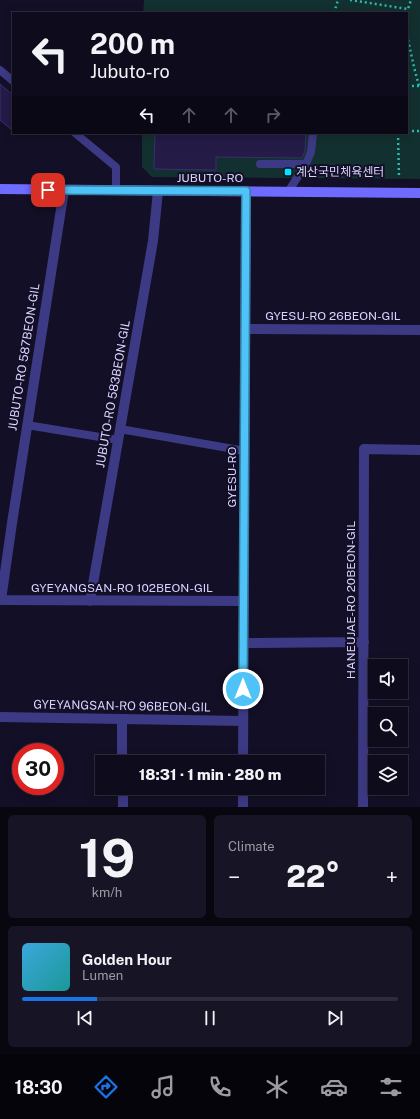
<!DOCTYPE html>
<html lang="en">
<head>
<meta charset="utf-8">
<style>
	:root { --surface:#0e0b1c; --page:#171425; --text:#f1f3f6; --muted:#9b9ba3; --line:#2e2b3b; --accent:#1a73e8 }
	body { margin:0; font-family:"Public Sans","Noto Sans KR",sans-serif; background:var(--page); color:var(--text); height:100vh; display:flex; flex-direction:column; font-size:15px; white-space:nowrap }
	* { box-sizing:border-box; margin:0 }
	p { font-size:13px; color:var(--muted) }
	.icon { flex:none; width:22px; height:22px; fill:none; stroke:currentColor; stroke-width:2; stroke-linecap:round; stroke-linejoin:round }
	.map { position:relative; height:807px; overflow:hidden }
	.panel { display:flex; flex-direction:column; gap:8px; padding:8px; background:#08060f; flex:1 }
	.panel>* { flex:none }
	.guide { position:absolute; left:12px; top:12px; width:396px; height:122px; border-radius:0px; box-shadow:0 2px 10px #0003,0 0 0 1px var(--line); background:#0e0b1c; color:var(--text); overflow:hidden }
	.tools { position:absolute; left:368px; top:659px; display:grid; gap:8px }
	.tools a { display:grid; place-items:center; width:40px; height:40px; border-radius:0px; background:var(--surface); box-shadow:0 2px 10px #0003,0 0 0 1px var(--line); font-size:20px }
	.speed { position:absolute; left:12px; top:743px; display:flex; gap:8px; font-size:20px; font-weight:700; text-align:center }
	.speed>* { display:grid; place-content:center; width:52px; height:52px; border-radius:50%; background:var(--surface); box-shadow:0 2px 10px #0003,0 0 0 1px var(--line); line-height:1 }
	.speed .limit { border:6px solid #d22; background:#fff; color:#111 }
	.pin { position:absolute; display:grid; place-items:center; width:34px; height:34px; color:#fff; margin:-17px; border-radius:8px; box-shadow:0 2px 6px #0006 }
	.me { position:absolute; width:44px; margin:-22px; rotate:0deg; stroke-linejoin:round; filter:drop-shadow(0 0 3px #0008) }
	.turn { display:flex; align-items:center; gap:14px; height:84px; padding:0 12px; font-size:18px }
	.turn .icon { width:52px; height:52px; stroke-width:2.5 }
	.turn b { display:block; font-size:28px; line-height:34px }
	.lanes { display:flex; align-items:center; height:38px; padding:0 12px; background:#0003; justify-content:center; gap:20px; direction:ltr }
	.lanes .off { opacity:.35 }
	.big { font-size:30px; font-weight:800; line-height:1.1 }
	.panel .card { flex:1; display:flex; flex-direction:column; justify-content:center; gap:6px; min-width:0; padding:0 14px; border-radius:6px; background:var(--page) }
	.panel .dial { align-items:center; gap:0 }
	.dial b { font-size:52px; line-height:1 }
	.song { display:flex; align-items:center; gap:12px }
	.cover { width:48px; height:48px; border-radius:6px; background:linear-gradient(135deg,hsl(200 70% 55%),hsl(180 70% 35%)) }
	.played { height:4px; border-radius:2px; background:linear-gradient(90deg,var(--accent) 20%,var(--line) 20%) }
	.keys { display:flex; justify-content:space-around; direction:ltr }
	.heat { display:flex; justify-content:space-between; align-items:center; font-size:22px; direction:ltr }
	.panel .tiles { flex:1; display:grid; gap:8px; grid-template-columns:1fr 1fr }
	.card:last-child { grid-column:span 2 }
	.trip { position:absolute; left:95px; top:755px; width:230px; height:40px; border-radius:0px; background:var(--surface); box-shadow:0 2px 10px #0003,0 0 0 1px var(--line); font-weight:800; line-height:40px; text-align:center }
	.dock { display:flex; height:64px; justify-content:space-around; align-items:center; background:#06040b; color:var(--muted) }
	.dock .icon { width:28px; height:28px }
	.dock .current { color:var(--accent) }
	.dock b { font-size:18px; color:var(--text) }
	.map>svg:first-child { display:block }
</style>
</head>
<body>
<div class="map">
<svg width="420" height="807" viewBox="0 0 420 807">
	<rect width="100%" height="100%" fill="#130f26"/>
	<path fill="#12302f" d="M144,0H420V179L152,177L142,167V133H407V13H143Z"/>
	<path fill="#241b47" stroke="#3b2d73" d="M0,84L13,95V131L0,120Z
		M155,133H306L305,151L302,158L216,157V170L154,169Z"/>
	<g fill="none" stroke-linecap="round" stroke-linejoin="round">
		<path stroke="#2fb8b0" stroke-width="2.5" stroke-dasharray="2 3" stroke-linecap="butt" d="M350,0L408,9
			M334,13L338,0
			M407,18L408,9L411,0
			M407,35L414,67L419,86
			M407,86H420
			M407,131H420
			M398,133L399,178"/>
		<path stroke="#3d3a85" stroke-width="8" d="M0,70L13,81
			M75,133L116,167V190
			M260,164H306
			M288,192L306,164L311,152L313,133
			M27,425L118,440
			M120,429L245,451"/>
		<path stroke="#3d3a85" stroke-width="10" d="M245,329L420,330
			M0,600L244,601
			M1,600L12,523L64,190
			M90,601L153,241L158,191
			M244,643L364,642
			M0,717L243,721
			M122,719V762
			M243,762L246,191
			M123,788V807
			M243,807V788
			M363,807L364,449L420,450"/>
		<path stroke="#6f6bff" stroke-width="10" d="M0,189L420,193"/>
	</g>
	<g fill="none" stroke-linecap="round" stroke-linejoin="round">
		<defs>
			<path id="route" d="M48,190L246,191L243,689"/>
		</defs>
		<use href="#route" stroke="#337fa1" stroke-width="10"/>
		<use href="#route" stroke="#4fc3f7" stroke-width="7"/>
	</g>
	<rect fill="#00e5ff" stroke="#130f26" stroke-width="1.5" x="284" y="168" width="8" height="8" rx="2"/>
	<g text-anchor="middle" stroke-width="4" stroke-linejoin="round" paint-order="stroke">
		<g font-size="12" fill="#d9d4ff" stroke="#130f26" text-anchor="start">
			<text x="296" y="176">계산국민체육센터</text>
		</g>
		<g font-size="12" fill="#d9d4ff" stroke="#130f26">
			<text x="210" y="182">JUBUTO-RO</text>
			<text x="333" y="320">GYESU-RO 26BEON-GIL</text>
			<text transform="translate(24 357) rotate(-81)" y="4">JUBUTO-RO 587BEON-GIL</text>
			<text transform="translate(113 394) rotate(-80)" y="4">JUBUTO-RO 583BEON-GIL</text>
			<text transform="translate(232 477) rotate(-90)" y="4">GYESU-RO</text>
			<text x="122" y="592">GYEYANGSAN-RO 102BEON-GIL</text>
			<text transform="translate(351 600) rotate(-90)" y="4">HANEUJAE-RO 20BEON-GIL</text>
			<text transform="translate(122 706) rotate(1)" y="4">GYEYANGSAN-RO 96BEON-GIL</text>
		</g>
	</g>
</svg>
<div class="tools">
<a><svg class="icon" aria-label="sound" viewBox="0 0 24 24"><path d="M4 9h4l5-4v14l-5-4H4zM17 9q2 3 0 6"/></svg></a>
<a><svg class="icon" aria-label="search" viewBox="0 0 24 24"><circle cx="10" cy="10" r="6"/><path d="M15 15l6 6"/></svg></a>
<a><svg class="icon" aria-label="layers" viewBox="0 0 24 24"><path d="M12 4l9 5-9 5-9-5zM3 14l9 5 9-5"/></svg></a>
</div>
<div class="speed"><div class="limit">30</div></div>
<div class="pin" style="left:48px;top:190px;background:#d93025"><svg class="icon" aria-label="arrive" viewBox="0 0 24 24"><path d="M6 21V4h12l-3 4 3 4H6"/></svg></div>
<svg class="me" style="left:243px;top:689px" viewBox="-20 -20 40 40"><circle r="17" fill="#4fc3f7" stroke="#fff" stroke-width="3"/><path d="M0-11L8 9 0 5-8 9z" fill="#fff"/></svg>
<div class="trip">18:31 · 1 min · 280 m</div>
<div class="guide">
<div class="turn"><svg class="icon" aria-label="left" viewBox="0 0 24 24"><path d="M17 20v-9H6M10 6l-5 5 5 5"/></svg><div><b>200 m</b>Jubuto-ro</div></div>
<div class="lanes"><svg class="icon" aria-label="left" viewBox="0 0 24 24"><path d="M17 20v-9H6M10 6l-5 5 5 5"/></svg><svg class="icon off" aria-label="ahead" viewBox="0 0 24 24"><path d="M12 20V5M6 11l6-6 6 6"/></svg><svg class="icon off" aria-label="ahead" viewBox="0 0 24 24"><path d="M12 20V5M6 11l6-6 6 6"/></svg><svg class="icon off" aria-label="right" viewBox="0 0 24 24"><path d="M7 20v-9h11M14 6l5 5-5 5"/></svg></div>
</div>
</div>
<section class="panel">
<div class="tiles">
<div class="card dial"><b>19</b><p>km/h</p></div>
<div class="card"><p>Climate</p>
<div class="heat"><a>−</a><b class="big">22°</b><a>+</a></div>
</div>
<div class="card">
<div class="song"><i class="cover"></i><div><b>Golden Hour</b><p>Lumen</p></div></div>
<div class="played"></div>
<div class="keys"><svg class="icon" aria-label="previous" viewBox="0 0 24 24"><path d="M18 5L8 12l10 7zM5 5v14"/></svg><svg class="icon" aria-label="pause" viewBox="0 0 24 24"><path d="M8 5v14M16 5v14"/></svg><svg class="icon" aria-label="next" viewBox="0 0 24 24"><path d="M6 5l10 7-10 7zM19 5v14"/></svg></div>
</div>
</div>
</section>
<nav class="dock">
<b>18:30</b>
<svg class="icon current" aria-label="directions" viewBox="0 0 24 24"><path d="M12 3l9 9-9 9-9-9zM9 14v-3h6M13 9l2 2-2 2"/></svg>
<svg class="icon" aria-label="music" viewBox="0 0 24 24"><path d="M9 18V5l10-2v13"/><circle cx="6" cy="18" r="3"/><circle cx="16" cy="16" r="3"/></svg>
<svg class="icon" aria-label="phone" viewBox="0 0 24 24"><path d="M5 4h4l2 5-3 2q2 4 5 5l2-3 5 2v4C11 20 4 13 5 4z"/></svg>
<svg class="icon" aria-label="climate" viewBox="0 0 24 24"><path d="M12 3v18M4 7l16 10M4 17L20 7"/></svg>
<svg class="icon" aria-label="car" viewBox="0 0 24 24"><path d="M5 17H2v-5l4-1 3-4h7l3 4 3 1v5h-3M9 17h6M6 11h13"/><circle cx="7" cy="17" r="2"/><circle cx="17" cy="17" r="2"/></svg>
<svg class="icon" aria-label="filters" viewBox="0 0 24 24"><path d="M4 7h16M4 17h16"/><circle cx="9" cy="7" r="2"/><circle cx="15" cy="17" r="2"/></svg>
</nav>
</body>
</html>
